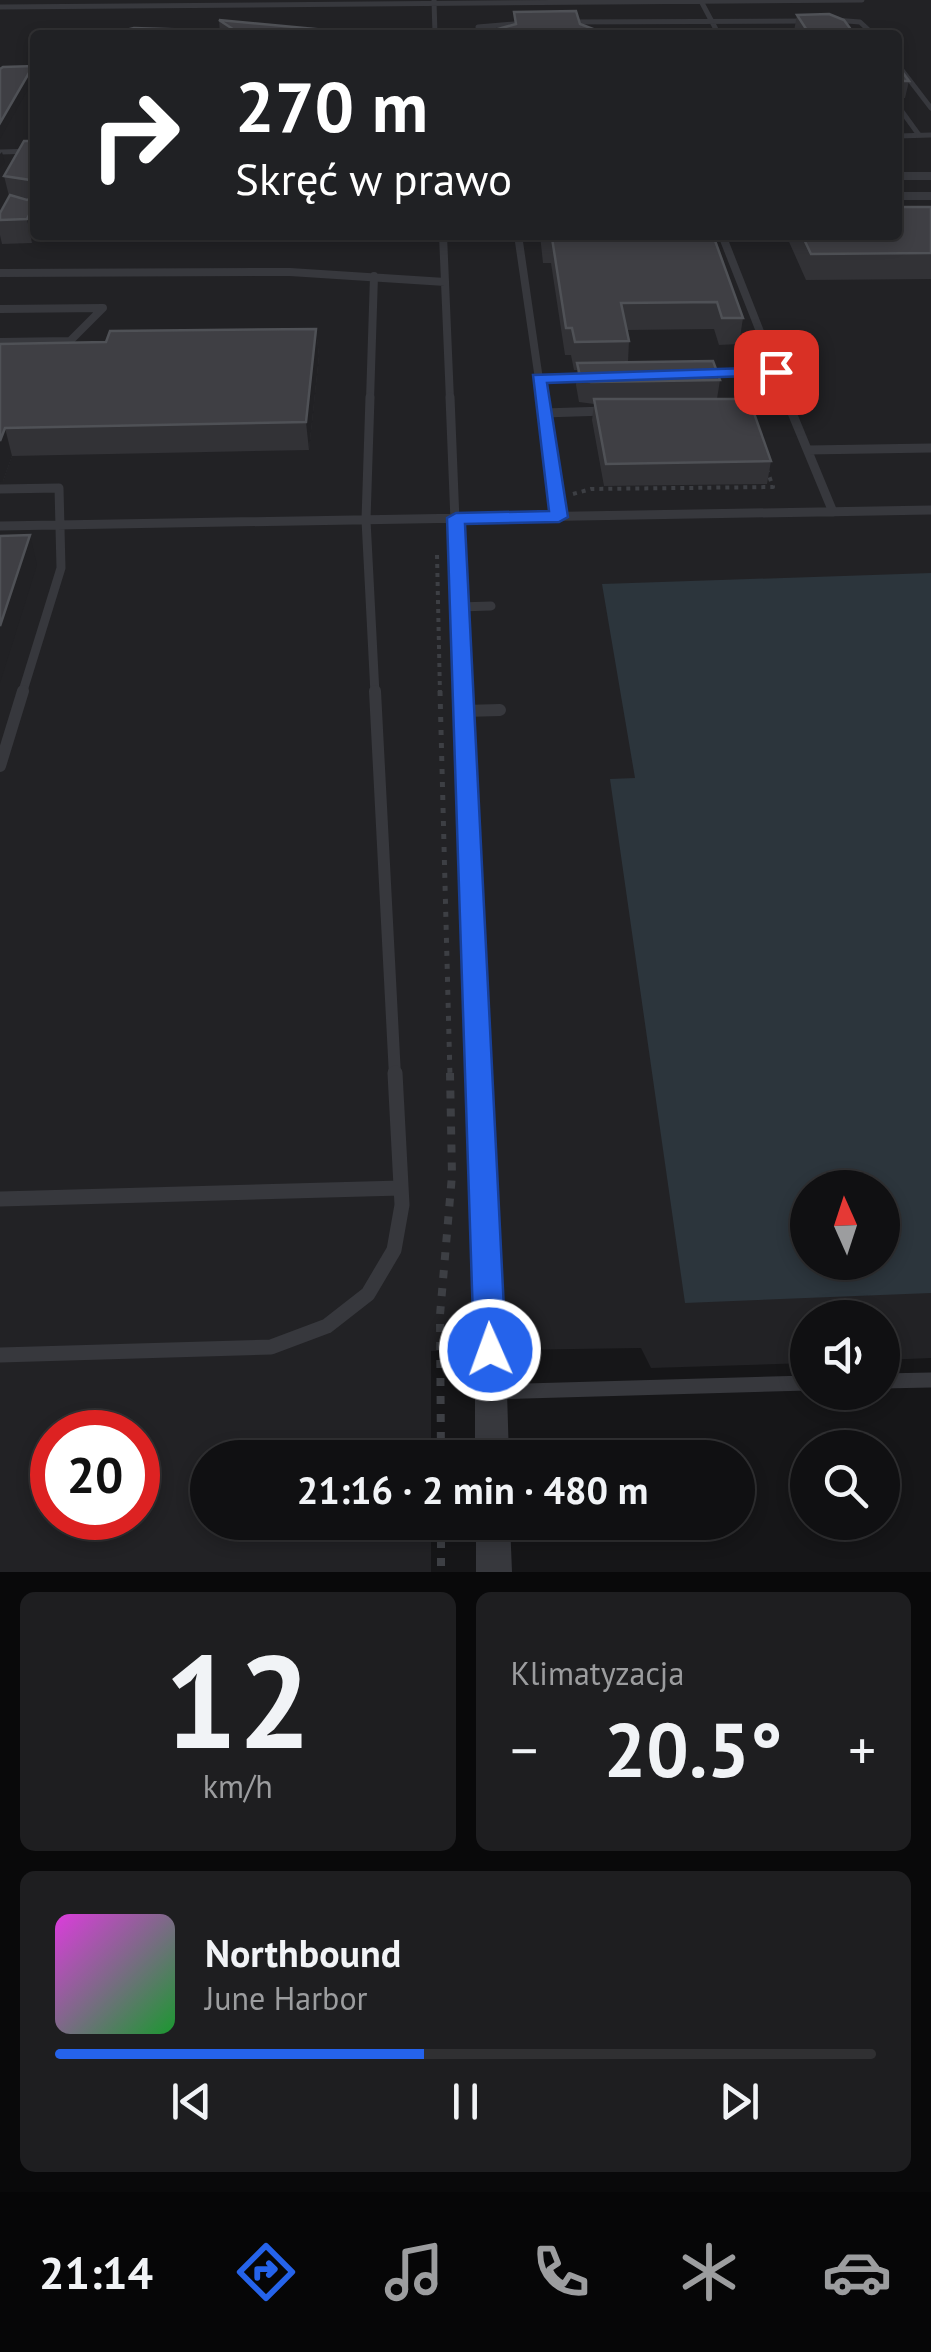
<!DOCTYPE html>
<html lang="pl">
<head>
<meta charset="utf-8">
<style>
	:root { --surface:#101012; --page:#1e1e20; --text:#f1f3f6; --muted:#9c9d9f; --line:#303032; --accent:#2563eb }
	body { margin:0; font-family:"PT Sans",sans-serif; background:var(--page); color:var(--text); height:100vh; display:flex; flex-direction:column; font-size:38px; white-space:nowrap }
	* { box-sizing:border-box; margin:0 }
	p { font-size:32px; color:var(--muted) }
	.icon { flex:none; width:55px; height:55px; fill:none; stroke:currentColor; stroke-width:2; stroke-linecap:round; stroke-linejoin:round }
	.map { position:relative; height:1572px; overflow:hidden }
	.sheet { display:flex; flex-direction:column; gap:20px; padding:20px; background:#09090a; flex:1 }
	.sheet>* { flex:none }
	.top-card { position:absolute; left:30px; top:30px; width:872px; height:210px; border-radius:10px; box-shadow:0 5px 15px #0003,0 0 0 2px var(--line); background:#202124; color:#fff; overflow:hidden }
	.needle { width:65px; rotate:357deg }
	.buttons { position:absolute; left:790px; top:1170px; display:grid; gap:20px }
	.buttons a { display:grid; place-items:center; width:110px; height:110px; border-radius:50%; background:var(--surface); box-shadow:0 5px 15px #0003,0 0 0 2px var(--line); font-size:50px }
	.speed { position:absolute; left:30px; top:1410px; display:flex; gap:20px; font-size:50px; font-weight:700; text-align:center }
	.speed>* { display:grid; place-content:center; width:130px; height:130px; border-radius:50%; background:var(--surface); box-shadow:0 5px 15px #0003,0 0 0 2px var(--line); line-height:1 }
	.speed .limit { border:15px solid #d22; background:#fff; color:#111 }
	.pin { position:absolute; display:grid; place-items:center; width:85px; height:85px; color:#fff; margin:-42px; border-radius:20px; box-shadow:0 5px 15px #0006 }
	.me { position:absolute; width:110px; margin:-55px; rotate:358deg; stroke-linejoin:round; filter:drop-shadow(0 0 8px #0008) }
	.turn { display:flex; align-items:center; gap:35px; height:210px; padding:0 40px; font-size:45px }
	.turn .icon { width:130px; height:130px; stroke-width:2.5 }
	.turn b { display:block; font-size:70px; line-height:85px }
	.big { font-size:75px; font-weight:700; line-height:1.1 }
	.sheet .tile { flex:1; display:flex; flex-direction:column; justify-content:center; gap:15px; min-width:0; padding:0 35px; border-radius:15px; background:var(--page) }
	.sheet .dial { align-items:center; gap:0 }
	.dial b { font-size:130px; line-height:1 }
	.song { display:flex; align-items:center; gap:30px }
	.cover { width:120px; height:120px; border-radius:15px; background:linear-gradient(135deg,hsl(300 70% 55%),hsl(130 70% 35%)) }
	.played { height:10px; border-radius:5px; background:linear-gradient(90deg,var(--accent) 45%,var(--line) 45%) }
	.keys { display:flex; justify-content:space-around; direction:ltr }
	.heat { display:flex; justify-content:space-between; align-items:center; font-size:55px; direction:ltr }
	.sheet .tiles { flex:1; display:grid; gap:20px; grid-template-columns:1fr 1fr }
	.tile:last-child { grid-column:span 2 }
	.trip { position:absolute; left:190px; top:1440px; width:565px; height:100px; border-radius:50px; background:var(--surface); box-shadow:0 5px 15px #0003,0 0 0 2px var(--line); font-weight:700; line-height:100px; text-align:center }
	.tabs { display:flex; height:160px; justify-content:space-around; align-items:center; background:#060607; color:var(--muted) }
	.tabs .icon { width:70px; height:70px }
	.tabs .on { color:var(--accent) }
	.tabs b { font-size:45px; color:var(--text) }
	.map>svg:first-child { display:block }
</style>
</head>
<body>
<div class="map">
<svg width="931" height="1572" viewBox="0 0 931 1572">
	<rect width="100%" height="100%" fill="#161618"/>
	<path fill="#222225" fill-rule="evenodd" d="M0,0H931V1358L883,1360L882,1318H808L807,1363L651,1368L641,1348L431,1351V1457L208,1458V1522L431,1523V1572H0ZM35,35H898V235H35ZM808,1188H882V1262H808ZM52,1432H138V1518H52Z"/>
	<path fill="#2c353c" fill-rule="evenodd" d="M931,573V1293L685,1303L610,779L635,778L602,584ZM808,1188H882V1262H808Z"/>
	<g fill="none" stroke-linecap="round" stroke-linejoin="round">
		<path stroke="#3d3f44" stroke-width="4" stroke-dasharray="4 5" stroke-linecap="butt" d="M573,494L591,489L773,487L767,470
			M437,555L440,694"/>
		<path stroke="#3d3f44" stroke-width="5" stroke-dasharray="5 8" stroke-linecap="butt" d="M440,691L450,1076"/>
		<path stroke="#3d3f44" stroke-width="8" stroke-dasharray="8 10" stroke-linecap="butt" d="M441,1458L440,1315L452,1175L450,1073
			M441,1522V1572"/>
		<path stroke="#37383d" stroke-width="5" d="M434,0L435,35
			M701,1L719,35
			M0,7L862,0
			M834,20L860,22L874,35
			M564,22L810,21
			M479,35L478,27L525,23
			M898,65L931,108
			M898,106L919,135
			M898,136L931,135
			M0,152L35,151"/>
		<path stroke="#37383d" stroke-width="8" d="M898,176H931
			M898,196H931
			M443,235L450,400
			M518,235L542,400
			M722,235L787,400
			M0,273L290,272L445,282
			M0,309L103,308L70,341L0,342
			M705,374L776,372
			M539,378L592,377
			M370,400L374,276"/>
		<path stroke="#37383d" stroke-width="9" d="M370,397L366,520L375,694
			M450,397L462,694
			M542,397L559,517
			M786,397L790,408
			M738,409L790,408L833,512
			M544,413L605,411
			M808,450L931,448
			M0,489L59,488L61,568L22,694
			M0,526L931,510
			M459,607L491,606"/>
		<path stroke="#37383d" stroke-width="12" d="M375,691L395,1076
			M462,691L478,1076
			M464,711L500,710
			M0,766L23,691"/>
		<path stroke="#37383d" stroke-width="15" d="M478,1073L491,1392L808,1383
			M0,1199L401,1188
			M0,1355L271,1347L327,1326L368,1294L394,1250L402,1205L395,1073
			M882,1381L931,1380"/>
		<path fill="#37383d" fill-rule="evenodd" d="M491,1376L503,1380L507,1392L509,1458H475V1392L479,1380Z
			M476,1522H510L512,1572H476Z"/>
	</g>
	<path fill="#323236" d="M797,15L855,35H797L794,31Z
		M219,20L326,30V35H220Z
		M898,66L909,81L905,98H898Z
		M35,141L36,235L32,243L2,244L0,235V213L9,196L4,176Z
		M931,207V279L806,280L786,235H898Z
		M540,235H713L743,318L739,344L719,345L714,329L627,330L629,341L628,362L720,380L717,399L771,461L767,484L604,486L592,420L594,404L579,402L576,385L577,370H574L571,355H565L551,263H543Z
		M316,329L319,356L309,450L12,456L3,481L0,344L106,342Z"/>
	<path fill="#212124" d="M199,30V35H183Z
		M326,30V35H310Z
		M33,66L35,77L0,139V123Z
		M2,152L5,163L0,168V154Z
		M35,203L36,235L32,243L27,219Z
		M316,329L319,356L309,450L306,422Z
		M5,428L12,456L3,481L0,482V441Z
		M30,535L37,565L0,683V626Z"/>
	<path fill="#3f3f44" stroke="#4f5156" stroke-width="2.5" d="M576,11L580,24L596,30L592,35H498V29L516,24L514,12Z
		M829,14L844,20L855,35H810L797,15Z
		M219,20L326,30L310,35H242Z
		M134,28L199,30L183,35L109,34Z
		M33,66L0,123V69L3,67Z
		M898,66L909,81H898Z
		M24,141H35V190L30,180L4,176Z
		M10,195L27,200L35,196V203L27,219L0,220V213Z
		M898,207H931V253L811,254L802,235H898Z
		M544,235H713L743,318H722L717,302L621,303L629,341L575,342L572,328H566L552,238H544Z
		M316,329L306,422L5,428L0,441V344L106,342L110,331Z
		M713,361L720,380L591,382L581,380L577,363Z
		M594,399H749L771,461L606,464Z
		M30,535L0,626V536Z"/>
	<path fill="#2563eb" stroke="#184099" stroke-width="2.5" d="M776,367L782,369V375L547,383L568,517L559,522L465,524L506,1350L502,1361L490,1366L479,1361L474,1350L447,518L456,513L549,511L533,375Z"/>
</svg>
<div class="buttons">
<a><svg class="needle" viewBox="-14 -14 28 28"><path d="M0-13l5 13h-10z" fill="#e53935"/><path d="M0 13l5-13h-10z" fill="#9c9d9f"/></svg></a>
<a><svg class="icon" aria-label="sound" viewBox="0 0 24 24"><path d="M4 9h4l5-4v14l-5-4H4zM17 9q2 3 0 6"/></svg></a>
<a><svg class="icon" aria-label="search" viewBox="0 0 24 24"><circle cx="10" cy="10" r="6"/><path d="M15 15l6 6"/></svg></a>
</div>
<div class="speed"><div class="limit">20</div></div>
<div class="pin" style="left:776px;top:372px;background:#d93025"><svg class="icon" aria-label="arrive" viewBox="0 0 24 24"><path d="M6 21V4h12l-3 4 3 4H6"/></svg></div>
<svg class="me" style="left:490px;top:1350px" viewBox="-20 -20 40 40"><circle r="17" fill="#2563eb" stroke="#fff" stroke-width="3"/><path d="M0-11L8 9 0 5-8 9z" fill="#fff"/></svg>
<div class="trip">21:16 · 2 min · 480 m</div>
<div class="top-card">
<div class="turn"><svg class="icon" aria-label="right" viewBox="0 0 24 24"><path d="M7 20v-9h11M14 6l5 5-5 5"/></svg><div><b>270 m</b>Skręć w prawo</div></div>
</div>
</div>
<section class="sheet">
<div class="tiles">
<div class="tile dial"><b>12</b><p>km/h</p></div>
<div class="tile"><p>Klimatyzacja</p>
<div class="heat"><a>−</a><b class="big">20.5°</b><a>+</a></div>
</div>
<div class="tile">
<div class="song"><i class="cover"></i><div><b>Northbound</b><p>June Harbor</p></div></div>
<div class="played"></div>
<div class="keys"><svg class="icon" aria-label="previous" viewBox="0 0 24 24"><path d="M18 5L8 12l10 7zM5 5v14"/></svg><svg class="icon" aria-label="pause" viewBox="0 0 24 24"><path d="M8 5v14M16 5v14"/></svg><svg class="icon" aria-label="next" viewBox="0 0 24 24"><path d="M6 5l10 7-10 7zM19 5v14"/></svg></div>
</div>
</div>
</section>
<nav class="tabs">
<b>21:14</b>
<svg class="icon on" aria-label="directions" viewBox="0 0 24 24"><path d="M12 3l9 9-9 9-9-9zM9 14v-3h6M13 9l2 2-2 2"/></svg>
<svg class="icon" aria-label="music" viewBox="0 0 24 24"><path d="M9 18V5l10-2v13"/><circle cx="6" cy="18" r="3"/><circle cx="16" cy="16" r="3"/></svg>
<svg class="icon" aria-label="phone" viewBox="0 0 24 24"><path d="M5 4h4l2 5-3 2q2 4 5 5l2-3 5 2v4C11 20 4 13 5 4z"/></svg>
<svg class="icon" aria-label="climate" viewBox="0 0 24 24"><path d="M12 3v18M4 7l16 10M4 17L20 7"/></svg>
<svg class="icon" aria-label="car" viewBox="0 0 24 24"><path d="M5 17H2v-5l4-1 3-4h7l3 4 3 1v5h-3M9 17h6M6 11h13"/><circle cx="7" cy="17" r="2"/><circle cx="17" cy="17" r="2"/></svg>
</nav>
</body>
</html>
